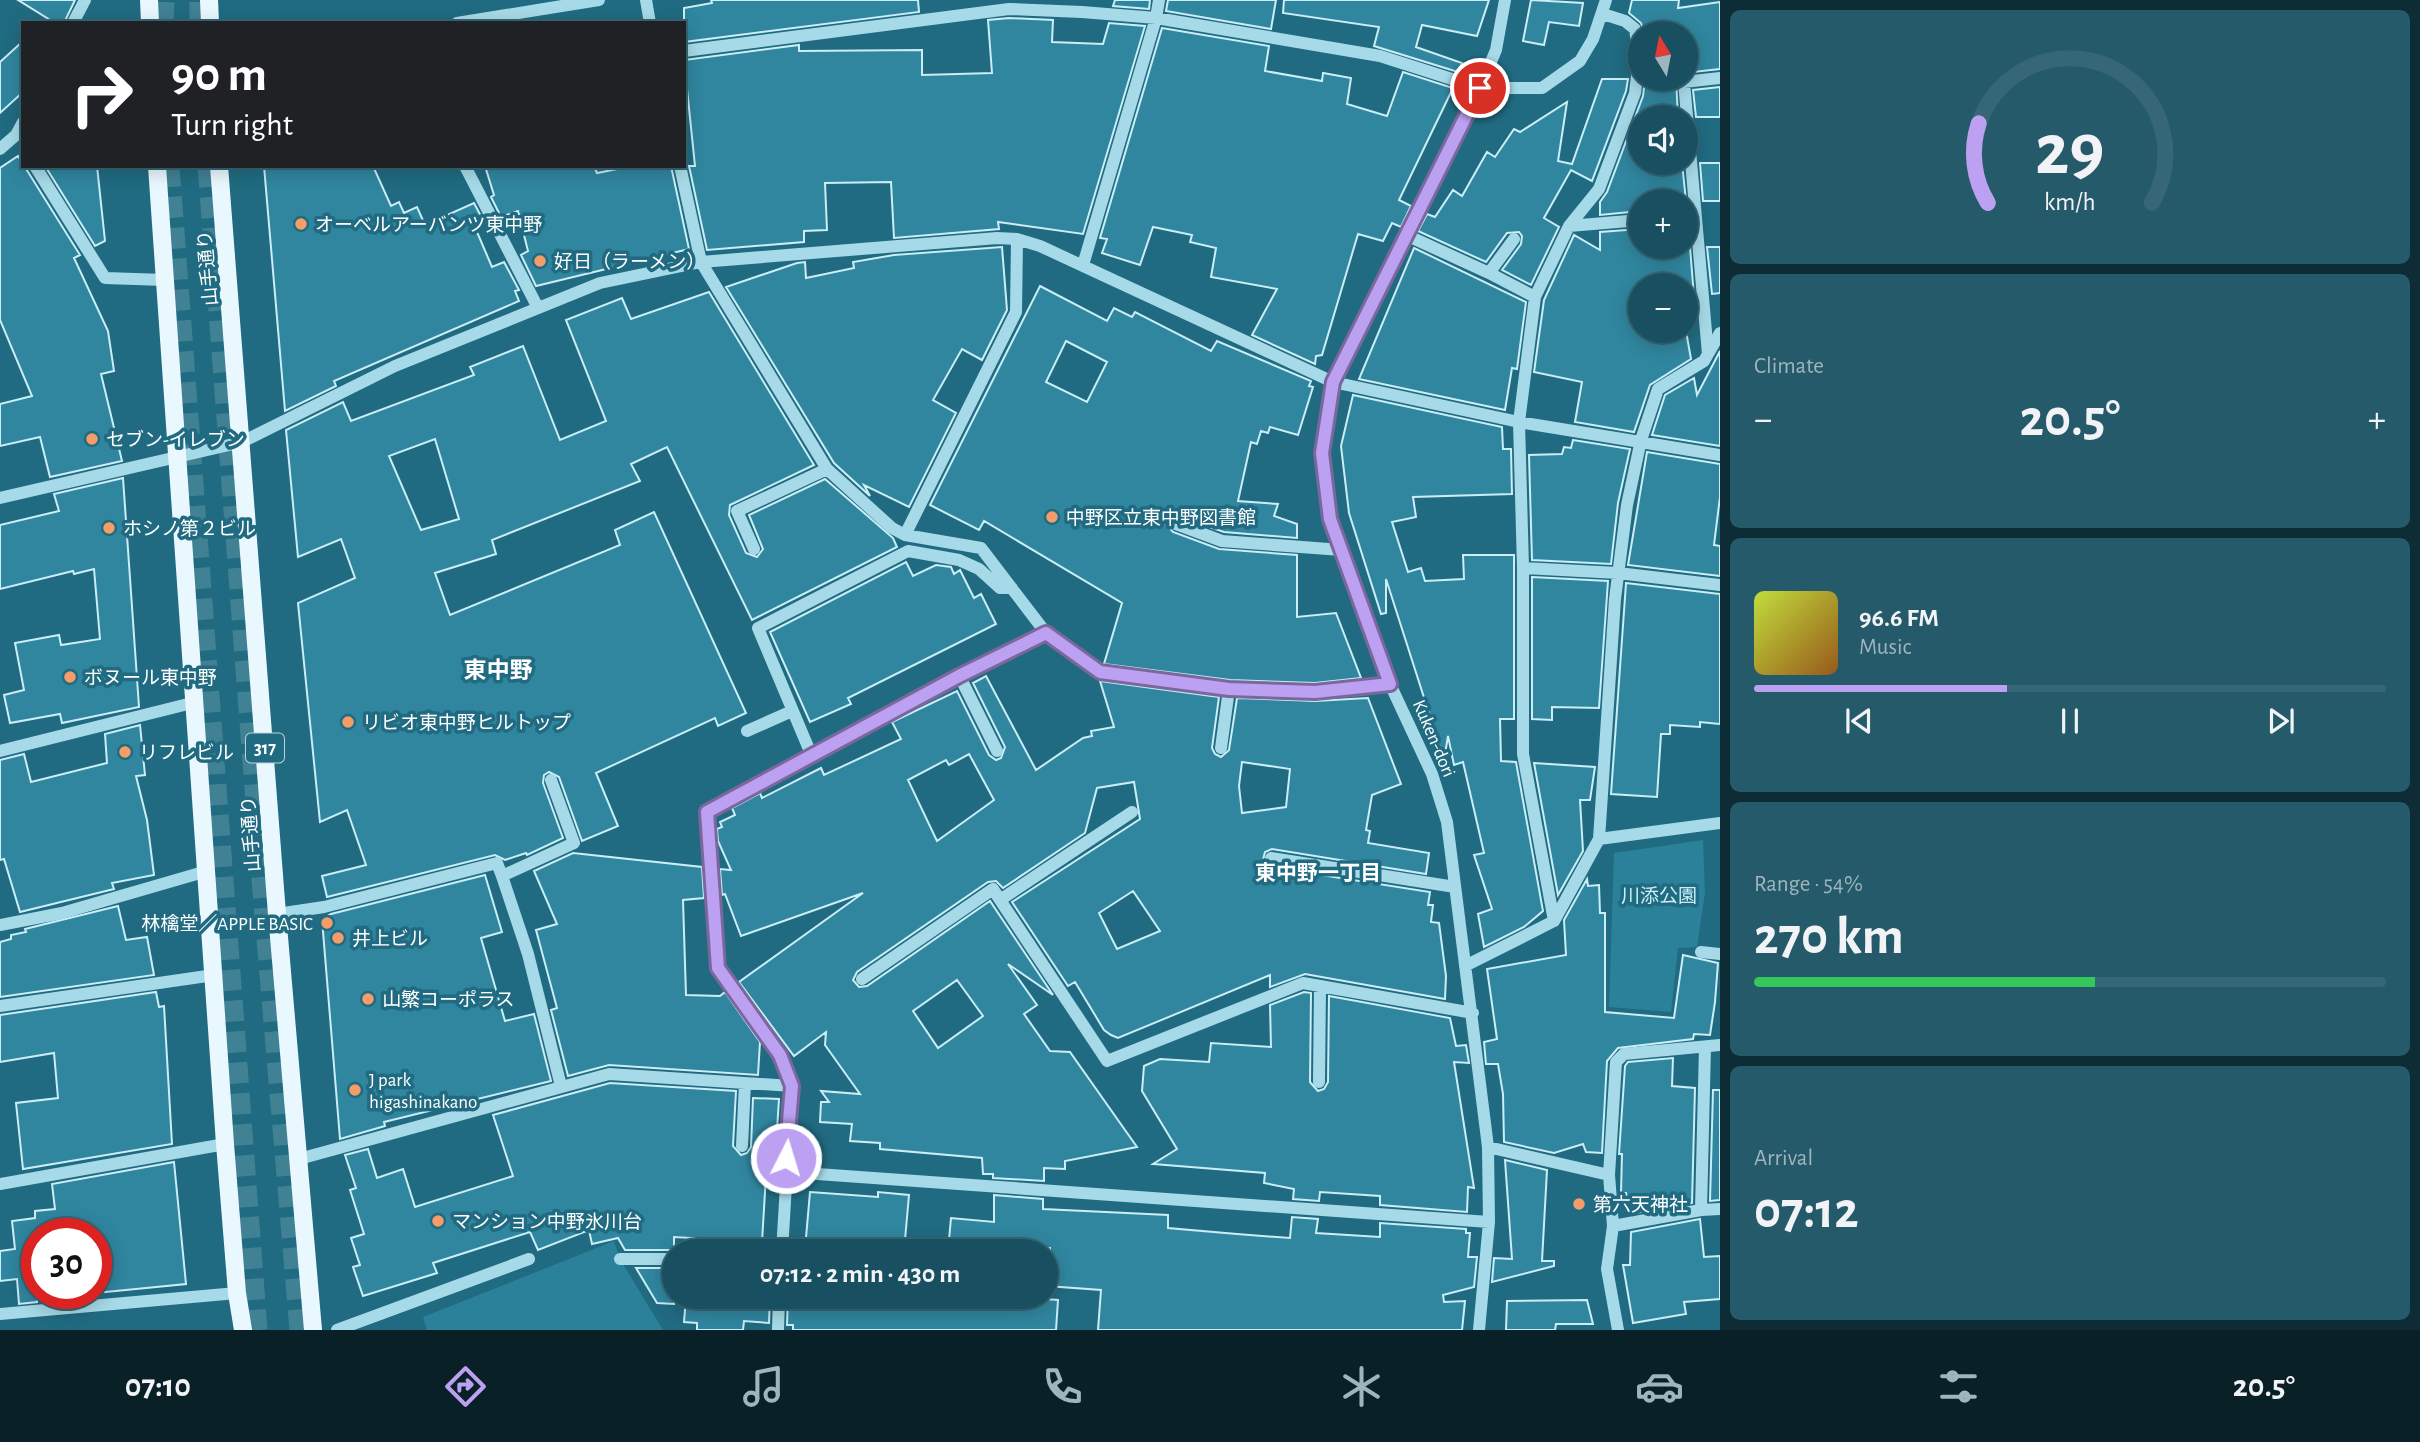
<!DOCTYPE html>
<html lang="en">
<head>
<meta charset="utf-8">
<style>
	:root { --surface:#185061; --page:#255a6a; --text:#f1f3f6; --muted:#9fb5bd; --line:#366776; --accent:#bca0f2 }
	body { margin:0; font-family:"Alegreya Sans","Noto Sans JP",sans-serif; background:var(--page); color:var(--text); height:100vh; display:flex; flex-direction:column; font-size:26px; white-space:nowrap }
	* { box-sizing:border-box; margin:0 }
	p { font-size:23px; color:var(--muted) }
	.icon { flex:none; width:38px; height:38px; fill:none; stroke:currentColor; stroke-width:2; stroke-linecap:round; stroke-linejoin:round }
	.map { position:relative; flex:1; overflow:hidden }
	.drawer { display:flex; flex-direction:column; gap:10px; padding:10px; background:#0d2c35; width:700px }
	.drawer>* { flex:none }
	.banner { position:absolute; left:21px; top:21px; width:665px; height:147px; border-radius:0px; box-shadow:0 4px 18px #0003,0 0 0 2px var(--line); background:#202124; color:#fff; overflow:hidden }
	.needle { width:46px; rotate:350deg }
	.buttons { position:absolute; left:1628px; top:21px; display:grid; gap:14px }
	.buttons a { display:grid; place-items:center; width:70px; height:70px; border-radius:50%; background:var(--surface); box-shadow:0 4px 18px #0003,0 0 0 2px var(--line); font-size:35px }
	.speed { position:absolute; left:21px; top:1218px; display:flex; gap:14px; font-size:35px; font-weight:700; text-align:center }
	.speed>* { display:grid; place-content:center; width:91px; height:91px; border-radius:50%; background:var(--surface); box-shadow:0 4px 18px #0003,0 0 0 2px var(--line); line-height:1 }
	.speed .limit { border:10px solid #d22; background:#fff; color:#111 }
	.pin { position:absolute; display:grid; place-items:center; width:60px; height:60px; color:#fff; margin:-30px; border:4px solid #fff; border-radius:50%; box-shadow:0 2px 7px #0007 }
	.me { position:absolute; width:77px; margin:-38px; rotate:5deg; stroke-linejoin:round; filter:drop-shadow(0 0 5px #0008) }
	.turn { display:flex; align-items:center; gap:24px; height:147px; padding:0 35px; font-size:32px }
	.turn .icon { width:91px; height:91px; stroke-width:2.5 }
	.turn b { display:block; font-size:49px; line-height:60px }
	.big { font-size:52px; font-weight:600; line-height:1.1 }
	.drawer .widget { flex:1; display:flex; flex-direction:column; justify-content:center; gap:10px; min-width:0; padding:0 24px; border-radius:10px; background:var(--page) }
	.drawer .dial { align-items:center; gap:0 }
	.dial svg { height:182px; overflow:visible; fill:none; stroke:var(--line); stroke-width:7; stroke-linecap:round; text-anchor:middle }
	.dial text { fill:var(--text); stroke:none }
	.song { display:flex; align-items:center; gap:21px }
	.cover { width:84px; height:84px; border-radius:10px; background:linear-gradient(135deg,hsl(70 70% 55%),hsl(30 70% 35%)) }
	.played { height:7px; border-radius:4px; background:linear-gradient(90deg,var(--accent) 40%,var(--line) 40%) }
	.keys { display:flex; justify-content:space-around; direction:ltr }
	.heat { display:flex; justify-content:space-between; align-items:center; font-size:38px; direction:ltr }
	.charge { height:10px; border-radius:5px; background:linear-gradient(90deg,#34c759 54%,var(--line) 0) }
	.trip { position:absolute; left:662px; top:1239px; width:396px; height:70px; border-radius:35px; background:var(--surface); box-shadow:0 4px 18px #0003,0 0 0 2px var(--line); font-weight:600; line-height:70px; text-align:center }
	.dock { display:flex; height:112px; justify-content:space-around; align-items:center; background:#0a2027; color:var(--muted) }
	.dock .icon { width:49px; height:49px }
	.dock .current { color:var(--accent) }
	.dock b { font-size:32px; color:var(--text) }
	main { display:flex; flex:1; min-height:0 }
	.map>svg:first-child { display:block }
</style>
</head>
<body>
<main>
<div class="map">
<svg width="1720" height="1330" viewBox="0 0 1720 1330">
	<rect width="100%" height="100%" fill="#206b81"/>
	<path fill="#2a8199" d="M1703,840L1705,893L1697,947L1678,948L1671,1012L1609,1007L1614,853Z
		M614,1241L620,1259L663,1330H427L423,1317Z"/>
	<path fill="#30869f" stroke="#caedf6" stroke-width="2" fill-rule="evenodd" d="M18,0H75L64,23H55Z
		M711,0H918L919,12L684,42V8L712,3Z
		M1115,0H1150L1149,9L1113,6Z
		M1168,0H1276L1271,29L1166,11Z
		M1284,0H1489L1477,36L1422,25L1416,47L1462,63L1458,72L1374,46L1379,27L1283,13Z
		M1531,0L1583,3L1579,26L1549,22L1544,45L1523,41Z
		M1632,0H1679L1678,8L1720,2V69L1685,73V33H1644L1641,23L1629,13Z
		M1009,18L1053,20L1052,42L1103,44L1109,23L1145,26L1083,234L998,222L999,229L894,238L891,182L825,183L827,230L804,231V242L707,250L689,166H695L684,60L799,45V51L922,50V75L992,73L988,20Z
		M1162,28L1269,46L1265,71L1322,81L1323,73L1351,78L1347,104L1387,116L1403,72L1453,88L1399,200L1411,206L1401,227L1392,223L1383,241L1358,234L1322,355L1316,356L1315,364L1252,335L1277,289L1211,277L1216,248L1190,242L1192,235L1153,227L1140,265L1102,253L1107,239L1100,238Z
		M23,41V92L0,113V62Z
		M1602,79H1628L1626,91L1592,181L1571,170L1544,218L1559,227L1531,285L1502,270L1521,244L1522,236L1519,232L1507,233L1486,262L1418,231L1427,214L1435,217L1453,190L1462,196L1487,152L1495,157L1514,129L1520,132L1567,102L1558,161L1572,164Z
		M1645,79H1676L1678,117H1640V163H1682L1686,201H1640V211L1600,215V202L1607,192L1643,96Z
		M1720,87V117H1696L1693,90Z
		M18,156L80,255L74,258L108,331L114,371L101,374L122,461L50,477L40,437L0,446V404L32,396L0,320V168Z
		M1700,163H1720V201H1703Z
		M45,166H97L105,241L95,246Z
		M264,166H373L391,206L399,202L404,213L417,207L425,225L474,203L484,222L474,225L492,267L504,262L519,290L515,291L519,301L334,381L336,386L285,411Z
		M485,166H594L597,173L632,166H671L689,249L536,286L521,255L528,251L518,211L501,217L491,197L494,195Z
		M1640,229V247H1690L1694,297L1685,299V285H1640V331H1686L1691,359L1650,385L1634,432L1575,422L1582,382L1534,372L1544,300L1574,235L1600,250V232Z
		M1002,247L1007,310L982,360L962,349L933,400L956,413L909,507L864,485L870,496L834,463L726,287L797,263L805,262L806,278L854,268L853,262L894,255Z
		M1707,247H1720V293L1712,294Z
		M1414,248L1526,302L1517,369L1512,368L1505,410L1359,379Z
		M1040,286L1107,321L1114,308L1132,317L1135,312L1211,351L1217,341L1311,381L1309,386L1313,387L1298,435L1270,427L1268,433L1261,431L1257,444L1251,442L1238,501L1278,504L1274,516L1297,524V538L1224,532L1178,516L1171,517L1167,525L1173,532L1219,549L1297,555V617L1336,613L1361,678L1315,683L1230,680L1104,664L1122,603L984,521L979,530L930,505ZM1066,341L1107,362L1087,402L1046,382Z
		M709,292L814,465L730,505L729,515L746,553L757,557L763,549L749,515L825,479L893,538L897,547L752,620L667,447L631,464L640,481L492,540L496,554L435,573L450,615L620,545L615,530L654,512L746,713L718,726L715,718L596,773L618,826L582,841L559,777L549,772L544,775L543,783L563,838L527,855L526,853L505,860L495,855L327,897L322,876L366,865L347,810L320,822L298,603L355,578L341,539L298,557L286,430L343,402L351,421L474,375L470,367L523,346L560,440L606,421L566,320L622,298L631,319ZM435,439L459,519L421,530L389,456Z
		M1720,351V446L1652,435L1665,395L1694,378L1697,395Z
		M1353,395L1502,427L1503,449H1511L1512,494L1413,497L1416,517L1392,522L1408,572L1421,568L1425,581L1464,579L1463,555H1514V719H1500L1501,761L1516,762L1543,911L1524,927L1484,947L1478,914L1492,909L1474,855L1484,853L1463,762L1454,765L1448,736L1444,760L1386,579V613L1381,614L1349,513L1341,446Z
		M1573,440L1630,449L1618,503L1611,564L1532,560L1529,455L1562,454L1564,447L1571,448Z
		M1647,452L1720,464V497L1714,545L1720,546V576L1628,565Z
		M123,478L139,707L62,723L60,714L10,723L4,695L24,690L15,643L59,635L61,645L100,639L94,569L74,574L73,571L0,589V525L59,511L54,494Z
		M906,562L913,576L936,565L951,567L954,574L960,570L974,598L981,594L996,624L848,698L851,704L810,722L770,632Z
		M1532,577L1608,581L1599,708L1552,707V720L1532,719Z
		M1626,583L1720,594V724L1700,722V727L1670,725V734H1661L1657,797L1611,794Z
		M986,676L1036,770L1083,738L1092,736L1091,731L1114,727L1100,681L1219,697L1212,748L1215,754L1221,757L1229,750L1237,698L1315,701L1368,698L1401,784L1372,795L1366,830L1370,831L1368,843L1429,853L1426,874L1272,849L1265,852L1263,860L1270,867L1430,892L1428,905H1433L1431,922L1439,923L1446,976L1445,999L1305,974L1270,987V975L1118,1038L1111,1035L1104,1030L1075,982L1068,986L1012,902L1140,819L1134,782L1097,788L1085,833L1003,888L996,881L988,882L857,972L853,980L859,987L867,986L990,901L1053,995L1008,964L1037,1005L1024,1014L1050,1051L1070,1052L1137,1147L1065,1161V1169L1044,1168V1181L993,1178V1174H983L982,1158L880,1149V1143L850,1141L852,1124L820,1122L821,1102H829L821,1091L860,1094L825,1045L826,1032L794,1056L739,982L863,893L741,936L725,894L722,895L720,869L731,870L718,841L717,829L722,827L720,822L735,815L732,808L760,793L762,798L821,768L824,775L901,739L892,722L957,691L989,755L996,760L1001,758L1005,747L973,683ZM969,754L994,800L937,841L908,780L946,760L949,765ZM1242,762L1290,769L1286,807L1242,813L1239,786ZM1133,891L1160,931L1117,949L1099,913ZM957,980L983,1016L938,1048L913,1011Z
		M140,725L145,775L136,776L147,820L154,875L112,883L114,889L20,912L4,859L0,860V760L24,754L31,782L107,763L105,734Z
		M1534,763L1595,767L1590,800H1580L1583,851L1558,895Z
		M573,853L702,867L704,898L683,900L686,995L720,996L725,992L760,1042L758,1075L609,1065L568,1076L551,1010L557,1008L536,930L557,924L534,871Z
		M485,875L502,932L481,938L505,1021L534,1014L551,1081L384,1122L385,1126L340,1139L322,919L331,914Z
		M1587,879L1588,886L1599,885L1600,913H1605V1012L1674,1018L1683,955L1718,963L1715,1002L1710,1035L1694,1034L1693,1039L1618,1048L1607,1061L1602,1153L1586,1152L1583,1144L1554,1153L1504,1142L1503,1094L1498,1064H1486L1484,1042L1497,1039L1487,969L1566,955L1564,920Z
		M118,906L126,940L147,937L154,975L0,997V942L11,939V935L26,932L25,929Z
		M156,992L159,1007L164,1006L172,1144L23,1169L16,1103L58,1098L54,1053L0,1062V1015Z
		M1304,992L1311,993L1310,1082L1318,1091L1324,1089L1328,1082L1329,996L1450,1018L1456,1046L1466,1045L1469,1063L1454,1062L1474,1188L1468,1187L1467,1212L1380,1205V1196L1320,1192L1319,1201L1293,1199L1294,1189L1264,1183L1265,1173L1153,1164L1177,1149L1142,1091L1144,1066L1160,1059L1209,1062L1211,1043L1271,1047L1270,1005Z
		M1673,1058L1672,1086L1695,1088L1692,1203L1629,1214L1626,1193H1621L1622,1154H1619L1625,1066L1628,1062Z
		M610,1083L736,1091L733,1146L741,1155L747,1153L751,1147L753,1098L779,1099L774,1176L766,1175L762,1242L674,1237V1250H625L618,1238L592,1244L589,1230L538,1250L530,1232L433,1263L437,1273L363,1296L353,1267L360,1265L351,1238L364,1234L350,1190L356,1188L345,1155L368,1149L377,1178L403,1169L415,1207L513,1176L493,1115Z
		M1713,1090H1720V1200L1710,1201Z
		M1505,1160L1547,1170L1542,1261H1554V1266L1492,1282L1494,1258L1512,1259Z
		M174,1162L186,1284L96,1293V1234H37V1302L19,1304L17,1279L0,1281V1251L15,1249L12,1221L35,1218V1211L55,1209L52,1184Z
		M810,1192L878,1197V1192L909,1195L904,1251L805,1249Z
		M994,1195L1043,1199V1209L1168,1215V1228L1237,1234L1290,1238L1292,1217L1318,1219L1316,1233L1380,1237V1223L1466,1229V1233H1470L1468,1257H1477L1474,1287L1443,1295L1444,1302L1465,1301L1462,1330H1098L1101,1290L1047,1286L1050,1248L948,1251L951,1218L994,1222Z
		M1700,1219L1704,1257L1720,1256V1299L1684,1302L1686,1314L1633,1323L1623,1265H1630L1631,1232Z
		M636,1268H674V1304L657,1303Z
		M686,1297H770L769,1323L744,1321L743,1330H697V1323L684,1322Z
		M788,1297H1015L1058,1300L1056,1330H793V1325H787Z
		M1587,1300L1593,1324H1556L1555,1330H1506L1507,1301Z"/>
	<g fill="none" stroke-linecap="round" stroke-linejoin="round">
		<path stroke="#418194" stroke-width="21" stroke-dasharray="21 10" stroke-linecap="butt" d="M163,23L164,0
			M200,23V0
			M169,166L257,1330
			M208,166L261,868L300,1330"/>
		<path stroke="#a7dae8" stroke-width="12" d="M646,0L650,23
			M73,23L85,0
			M457,23L599,0
			M684,51L1009,9L1082,12L1156,18L1380,56L1480,88H1542L1580,61L1593,39L1606,0
			M0,149L16,135L23,122
			M35,166L105,278L165,280
			M465,166L538,308
			M680,166L701,262L827,469L892,528L905,535L981,548L1046,633L1100,672L1229,689L1315,692L1390,684
			M1569,226L1640,220
			M1406,235L1489,273L1514,239
			M1083,265L1156,18L1159,0
			M1489,273L1535,297
			M1708,354L1684,82L1720,78
			M0,498L242,442L395,366L600,283L701,262L997,238L1017,239L1040,246L1333,382L1519,422L1720,455
			M1176,524L1222,541L1341,550
			M905,535L1016,312L1017,239
			M754,549L737,511L827,469
			M1523,568L1618,573L1720,585
			M959,675L997,751
			M747,731L792,711
			M1221,748L1229,689
			M0,751L196,702
			M811,754L758,628L908,551L959,560L979,569L1000,588H1012
			M1599,839L1720,823
			M1271,858L1455,887
			M502,876L528,954L561,1086
			M1000,900L1107,1061L1303,983L1473,1013
			M277,914L324,907L497,863L502,876L574,843L551,780
			M1554,921L1523,754V568L1519,422L1535,297L1569,226L1599,189L1635,93L1639,59L1635,29L1625,21L1603,14
			M0,925L62,913L207,871
			M1701,952L1720,954
			M1465,966L1554,921L1599,839L1615,599L1627,505L1641,440L1658,389L1704,361L1720,333
			M862,979L993,889L1000,900L1132,812
			M0,1006L214,975
			M1319,1082L1320,986
			M742,1146L745,1083
			M1488,1147L1609,1175
			M299,1159L609,1074L792,1086
			M789,1172L1489,1222
			M0,1184L225,1144
			M1701,1210L1705,1047
			M1613,1226L1701,1210L1720,1209
			M782,1251L792,1086L780,1055L718,968L707,812L959,675L1046,633
			M620,1259H674
			M0,1314L237,1293
			M337,1330L529,1259
			M778,1330L779,1297
			M1479,1330L1489,1222L1488,1147L1447,822L1432,774L1390,684L1330,519L1322,454L1333,382L1480,88L1496,50L1505,0
			M1618,1330L1607,1269L1613,1226L1609,1175L1616,1062L1624,1054L1720,1045"/>
		<path stroke="#e9f8fe" stroke-width="18" d="M149,0L150,23
			M209,0L210,23
			M157,166L225,1144L237,1293L243,1330
			M219,166L277,914L313,1330"/>
	</g>
	<g fill="none" stroke-linecap="round" stroke-linejoin="round">
		<defs>
			<path id="route" d="M786,1158L792,1086L780,1055L718,968L707,812L959,676L1046,633L1100,672L1229,689L1315,692L1390,684L1330,519L1322,453L1333,382L1480,88"/>
		</defs>
		<use href="#route" stroke="#7a689d" stroke-width="18"/>
		<use href="#route" stroke="#bca0f2" stroke-width="12"/>
	</g>
	<g fill="#f59d68" stroke="#206b81" stroke-width="2.5">
		<circle cx="301" cy="224" r="7"/>
		<circle cx="540" cy="261" r="7"/>
		<circle cx="92" cy="439" r="7"/>
		<circle cx="1052" cy="517" r="7"/>
		<circle cx="109" cy="528" r="7"/>
		<circle cx="70" cy="677" r="7"/>
		<circle cx="348" cy="722" r="7"/>
		<circle cx="125" cy="752" r="7"/>
		<circle cx="327" cy="923" r="7"/>
		<circle cx="338" cy="938" r="7"/>
		<circle cx="368" cy="999" r="7"/>
		<circle cx="355" cy="1090" r="7"/>
		<circle cx="1579" cy="1204" r="7"/>
		<circle cx="438" cy="1221" r="7"/>
	</g>
	<g text-anchor="middle" stroke-width="7" stroke-linejoin="round" paint-order="stroke">
		<rect fill="#206b81" stroke="#bcd3d9" stroke-width="2" x="246" y="733.5" width="38" height="29" rx="5"/>
		<g font-size="18" font-weight="bold" fill="#fff">
			<text x="265" y="754">317</text>
		</g>
		<g font-size="19" fill="#fff" stroke="#206b81" text-anchor="start">
			<text x="315" y="231">オーベルアーバンツ東中野</text>
			<text x="554" y="268">好日（ラーメン）</text>
			<text x="106" y="446">セブン-イレブン</text>
			<text x="1066" y="524">中野区立東中野図書館</text>
			<text x="123" y="535">ホシノ第２ビル</text>
			<text x="84" y="684">ボヌール東中野</text>
			<text x="362" y="729">リビオ東中野ヒルトップ</text>
			<text x="139" y="759">リフレビル</text>
			<text x="313" y="930" text-anchor="end">林檎堂／APPLE BASIC</text>
			<text x="352" y="945">井上ビル</text>
			<text x="382" y="1006">山繁コーポラス</text>
			<text x="369" y="1086">J park<tspan x="369" dy="22">higashinakano</tspan></text>
			<text x="1593" y="1211">第六天神社</text>
			<text x="452" y="1228">マンション中野氷川台</text>
		</g>
		<g font-size="19" fill="#fff" stroke="#206b81">
			<text transform="translate(207 268) rotate(-95)" y="7">山手通り</text>
			<text transform="translate(1435 738) rotate(67)" y="7">Kuken-dori</text>
			<text transform="translate(250 834) rotate(-94)" y="7">山手通り</text>
		</g>
		<g font-size="19" fill="#caedf6" stroke="#206b81">
			<text x="1659" y="902">川添公園</text>
		</g>
		<g font-size="21" font-weight="bold" fill="#fff" stroke="#206b81">
			<text x="1318" y="880">東中野一丁目</text>
		</g>
		<g font-size="23" font-weight="bold" fill="#fff" stroke="#206b81">
			<text x="498" y="678">東中野</text>
		</g>
	</g>
</svg>
<div class="buttons">
<a><svg class="needle" viewBox="-14 -14 28 28"><path d="M0-13l5 13h-10z" fill="#e53935"/><path d="M0 13l5-13h-10z" fill="#9fb5bd"/></svg></a>
<a><svg class="icon" aria-label="sound" viewBox="0 0 24 24"><path d="M4 9h4l5-4v14l-5-4H4zM17 9q2 3 0 6"/></svg></a>
<a>+</a>
<a>−</a>
</div>
<div class="speed"><div class="limit">30</div></div>
<div class="pin" style="left:1480px;top:88px;background:#d93025"><svg class="icon" aria-label="arrive" viewBox="0 0 24 24"><path d="M6 21V4h12l-3 4 3 4H6"/></svg></div>
<svg class="me" style="left:786px;top:1158px" viewBox="-20 -20 40 40"><circle r="17" fill="#bca0f2" stroke="#fff" stroke-width="3"/><path d="M0-11L8 9 0 5-8 9z" fill="#fff"/></svg>
<div class="trip">07:12 · 2 min · 430 m</div>
<div class="banner">
<div class="turn"><svg class="icon" aria-label="right" viewBox="0 0 24 24"><path d="M7 20v-9h11M14 6l5 5-5 5"/></svg><div><b>90 m</b>Turn right</div></div>
</div>
</div>
<section class="drawer">
<div class="widget dial"><svg viewBox="0 0 100 80">
<path d="M14 69A42 42 0 1 1 86 69"/>
<path d="M14 69A42 42 0 0 1 10 34" stroke="#bca0f2"/>
<text x="50" y="56" font-size="32" font-weight="700">29</text>
<text x="50" y="72" font-size="11">km/h</text>
</svg></div>
<div class="widget"><p>Climate</p>
<div class="heat"><a>−</a><b class="big">20.5°</b><a>+</a></div>
</div>
<div class="widget">
<div class="song"><i class="cover"></i><div><b>96.6 FM</b><p>Music</p></div></div>
<div class="played"></div>
<div class="keys"><svg class="icon" aria-label="previous" viewBox="0 0 24 24"><path d="M18 5L8 12l10 7zM5 5v14"/></svg><svg class="icon" aria-label="pause" viewBox="0 0 24 24"><path d="M8 5v14M16 5v14"/></svg><svg class="icon" aria-label="next" viewBox="0 0 24 24"><path d="M6 5l10 7-10 7zM19 5v14"/></svg></div>
</div>
<div class="widget"><p>Range · 54%</p><b class="big">270 km</b><div class="charge"></div></div>
<div class="widget"><p>Arrival</p><b class="big">07:12</b></div>
</section>
</main>
<nav class="dock">
<b>07:10</b>
<svg class="icon current" aria-label="directions" viewBox="0 0 24 24"><path d="M12 3l9 9-9 9-9-9zM9 14v-3h6M13 9l2 2-2 2"/></svg>
<svg class="icon" aria-label="music" viewBox="0 0 24 24"><path d="M9 18V5l10-2v13"/><circle cx="6" cy="18" r="3"/><circle cx="16" cy="16" r="3"/></svg>
<svg class="icon" aria-label="phone" viewBox="0 0 24 24"><path d="M5 4h4l2 5-3 2q2 4 5 5l2-3 5 2v4C11 20 4 13 5 4z"/></svg>
<svg class="icon" aria-label="climate" viewBox="0 0 24 24"><path d="M12 3v18M4 7l16 10M4 17L20 7"/></svg>
<svg class="icon" aria-label="car" viewBox="0 0 24 24"><path d="M5 17H2v-5l4-1 3-4h7l3 4 3 1v5h-3M9 17h6M6 11h13"/><circle cx="7" cy="17" r="2"/><circle cx="17" cy="17" r="2"/></svg>
<svg class="icon" aria-label="filters" viewBox="0 0 24 24"><path d="M4 7h16M4 17h16"/><circle cx="9" cy="7" r="2"/><circle cx="15" cy="17" r="2"/></svg>
<b>20.5°</b>
</nav>
</body>
</html>
